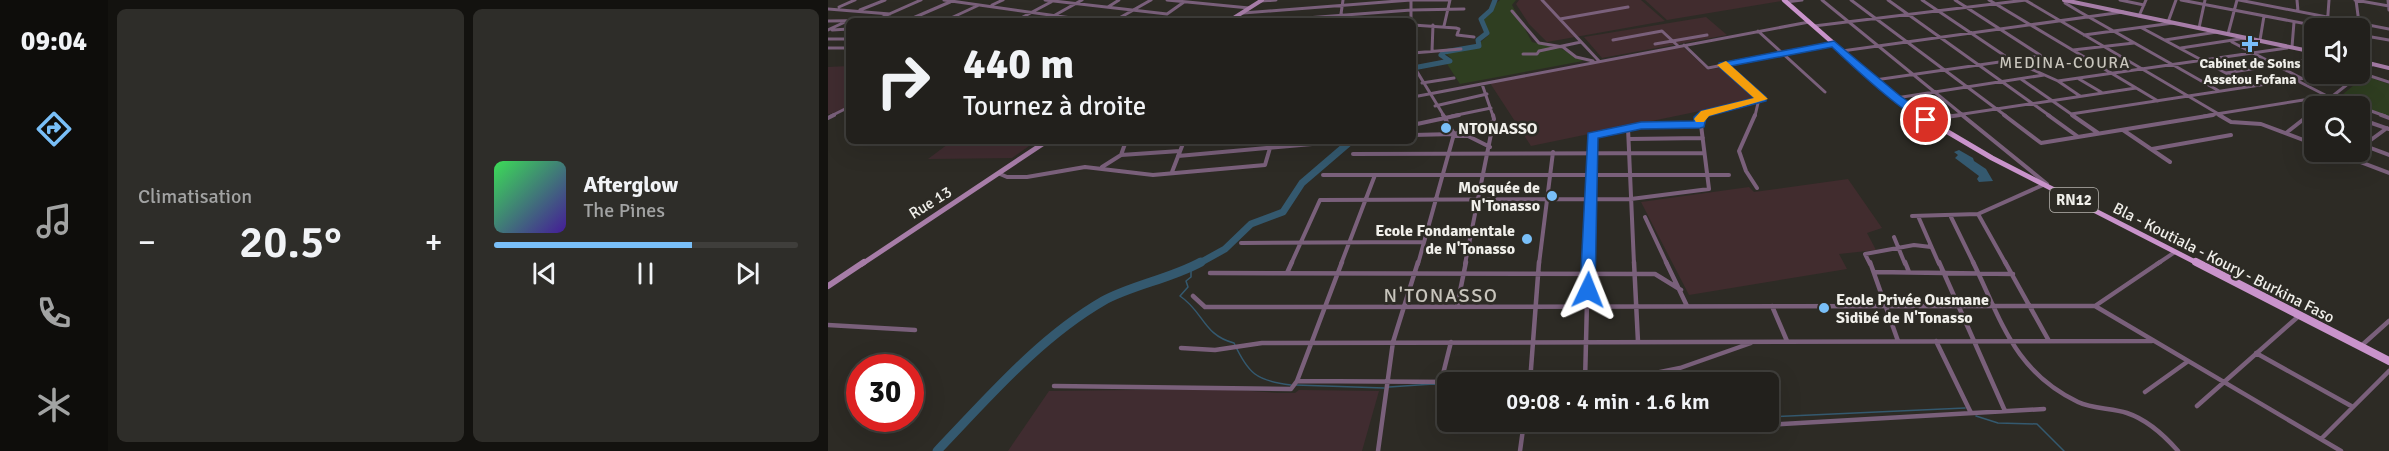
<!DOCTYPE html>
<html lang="fr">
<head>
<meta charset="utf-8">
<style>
	:root { --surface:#22201c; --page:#2e2d29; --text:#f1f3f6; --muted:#a2a3a3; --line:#3f3e3b; --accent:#79bff8 }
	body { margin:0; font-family:Signika,sans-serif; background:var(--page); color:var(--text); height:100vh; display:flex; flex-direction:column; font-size:22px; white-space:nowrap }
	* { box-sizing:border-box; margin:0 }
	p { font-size:20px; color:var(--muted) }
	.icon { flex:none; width:33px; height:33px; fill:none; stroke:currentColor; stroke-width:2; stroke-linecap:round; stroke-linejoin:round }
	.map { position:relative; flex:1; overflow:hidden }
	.drawer { display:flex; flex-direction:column; gap:9px; padding:9px; background:#13120f; width:720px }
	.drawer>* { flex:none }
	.top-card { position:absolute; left:18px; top:18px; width:570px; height:126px; border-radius:9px; box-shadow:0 6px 24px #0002,0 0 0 2px var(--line); background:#22201c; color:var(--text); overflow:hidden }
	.tools { position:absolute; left:1476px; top:18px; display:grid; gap:12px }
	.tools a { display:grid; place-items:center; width:66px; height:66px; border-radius:9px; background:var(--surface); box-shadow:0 6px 24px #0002,0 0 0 2px var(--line); font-size:30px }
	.speed { position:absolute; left:18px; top:354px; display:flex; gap:12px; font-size:30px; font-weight:700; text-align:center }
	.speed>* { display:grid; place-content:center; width:78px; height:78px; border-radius:50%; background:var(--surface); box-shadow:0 6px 24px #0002,0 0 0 2px var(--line); line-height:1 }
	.speed .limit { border:9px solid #d22; background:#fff; color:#111 }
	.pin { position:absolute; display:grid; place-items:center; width:51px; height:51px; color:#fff; margin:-26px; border:3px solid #fff; border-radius:50%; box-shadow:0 2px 6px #0007 }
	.me { position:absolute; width:66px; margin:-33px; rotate:2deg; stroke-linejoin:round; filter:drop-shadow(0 0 4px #0008) }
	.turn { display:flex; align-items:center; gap:21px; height:126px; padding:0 18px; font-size:27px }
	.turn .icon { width:78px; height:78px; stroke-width:2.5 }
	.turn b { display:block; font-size:42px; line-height:51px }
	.big { font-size:45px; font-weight:600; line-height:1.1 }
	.drawer .widget { flex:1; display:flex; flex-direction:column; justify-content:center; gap:9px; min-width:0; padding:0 21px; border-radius:9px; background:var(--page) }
	.song { display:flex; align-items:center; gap:18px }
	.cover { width:72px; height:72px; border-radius:9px; background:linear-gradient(135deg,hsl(130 70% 55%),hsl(260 70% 35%)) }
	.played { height:6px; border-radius:3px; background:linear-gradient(90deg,var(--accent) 65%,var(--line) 65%) }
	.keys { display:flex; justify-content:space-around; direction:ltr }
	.heat { display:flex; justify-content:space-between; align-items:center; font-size:33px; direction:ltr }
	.drawer .tiles { flex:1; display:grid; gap:9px; grid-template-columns:repeat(2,1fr) }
	.trip { position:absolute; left:609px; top:372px; width:342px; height:60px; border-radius:9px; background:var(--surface); box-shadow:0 6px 24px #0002,0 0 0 2px var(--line); font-weight:600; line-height:60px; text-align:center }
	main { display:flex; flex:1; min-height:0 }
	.menu { display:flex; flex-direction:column; width:108px; justify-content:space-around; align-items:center; background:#0e0d0b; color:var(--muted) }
	.menu .icon { width:42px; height:42px }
	.menu .on { color:var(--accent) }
	.menu b { font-size:27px; color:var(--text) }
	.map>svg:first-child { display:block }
</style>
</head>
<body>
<main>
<nav class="menu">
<b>09:04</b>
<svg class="icon on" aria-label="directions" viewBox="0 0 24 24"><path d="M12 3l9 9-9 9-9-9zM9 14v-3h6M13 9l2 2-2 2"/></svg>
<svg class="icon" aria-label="music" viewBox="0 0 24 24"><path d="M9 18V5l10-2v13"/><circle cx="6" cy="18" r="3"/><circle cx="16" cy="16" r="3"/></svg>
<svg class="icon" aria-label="phone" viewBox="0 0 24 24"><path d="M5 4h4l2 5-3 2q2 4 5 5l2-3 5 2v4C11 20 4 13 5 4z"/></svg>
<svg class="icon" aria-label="climate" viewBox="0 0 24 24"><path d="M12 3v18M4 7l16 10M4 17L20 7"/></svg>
</nav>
<section class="drawer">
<div class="tiles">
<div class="widget"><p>Climatisation</p>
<div class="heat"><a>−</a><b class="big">20.5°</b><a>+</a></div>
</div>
<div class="widget">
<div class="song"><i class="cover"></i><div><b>Afterglow</b><p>The Pines</p></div></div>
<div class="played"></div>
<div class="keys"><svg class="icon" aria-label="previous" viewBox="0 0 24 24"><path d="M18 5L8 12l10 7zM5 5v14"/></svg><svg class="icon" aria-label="pause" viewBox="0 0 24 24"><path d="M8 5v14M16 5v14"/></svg><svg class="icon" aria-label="next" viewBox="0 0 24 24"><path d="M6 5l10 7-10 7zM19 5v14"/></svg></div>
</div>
</div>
</section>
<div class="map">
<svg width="1561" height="451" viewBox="0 0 1561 451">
	<rect width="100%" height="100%" fill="#2d2b25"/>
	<path fill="#412c2e" d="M691,0H813L837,21L719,42L701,24L688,4Z
		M817,0H952L954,1L839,20Z
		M878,17L899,35L774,58L756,37Z
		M854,46L880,70L894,67L930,99L703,146L662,83Z
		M1020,179L1054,228L1039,233L1048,250L1011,254L1019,269L861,295L813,202L921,187L926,192Z"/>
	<path fill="#402c30" d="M21,66V106L11,113L0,114V67Z
		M124,141H208L184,158L100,159Z
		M393,389L450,393H467L471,390L551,391L534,451H180L221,391Z"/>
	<path fill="#2f3e21" d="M672,0H688L684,5L704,42L734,49L755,61L632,84L619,64L623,58L617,53L648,46L661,35L654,16Z
		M1537,76L1561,84V116L1509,99Z"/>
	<path fill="#34596f" d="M1131,150L1145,158L1146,161L1158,169L1165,181L1151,182L1149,179L1151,176L1127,158L1130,155L1126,152Z"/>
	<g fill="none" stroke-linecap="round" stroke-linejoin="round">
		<path stroke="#34596f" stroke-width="1.5" d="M363,268V277L358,281L360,287L352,296C376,312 375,335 406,343C420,373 428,381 463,385
			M468,385L556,388
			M561,387L605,384L620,386
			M1148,416L1170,423L1209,424L1236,451
			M940,417L1137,408"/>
		<path stroke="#34596f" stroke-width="5" d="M585,68L622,61L613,55L616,52L651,46L650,40L659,33L653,19L663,10L667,0"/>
		<path stroke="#34596f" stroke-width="7" d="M370,264L397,249L423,224L455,212L474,183L523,141"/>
		<path stroke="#34596f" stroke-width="9" d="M109,451C160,398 211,338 275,301C304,285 342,279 373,262"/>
		<path stroke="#7a607b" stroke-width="3" d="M116,0L265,21
			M217,0L339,14L356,2
			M339,0L421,8
			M583,0V21
			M714,0L771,61
			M994,0L1136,116
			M1023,0L1178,116
			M1060,0L1222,116
			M1094,0L1183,60L1230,81
			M1127,0L1212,55
			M1161,0L1330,101
			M1197,0L1394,116
			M1238,0L1237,3L1252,12L1391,91
			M1292,0L1316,5
			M1353,0L1500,28
			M1411,0L1561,29
			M1469,0L1470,11
			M1527,0L1561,6
			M1528,0L1531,23
			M1560,0L1561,10
			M432,1L448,0
			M958,2L974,0
			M164,5L175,0
			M11,7L27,0
			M280,7L291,0
			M0,9L62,14
			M32,10L57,0
			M684,11L711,43L735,47L748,57L765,61
			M415,13L583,0H622
			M1311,16L1318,0
			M85,18L122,2
			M123,18L151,5
			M193,18L223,2
			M50,19L93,0
			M220,19L254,0
			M732,19L800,7
			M0,21L222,18
			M286,21L323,0
			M440,21L583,10L636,9
			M512,21L515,0
			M1340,22L1348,0
			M585,25L628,28L631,29L629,35L646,37
			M616,26L622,0
			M986,26L1198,0
			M1314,28L1422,86
			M1371,28L1377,0
			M1499,28L1501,0
			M0,30L17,22
			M4,30L21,29
			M930,31L997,92
			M1400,34L1409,0
			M1256,35L1345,23
			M1532,35L1561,40
			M0,39H21
			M785,40L834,31L850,46
			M1337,40L1389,32
			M1432,40L1436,16
			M1404,42L1473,78
			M1532,42L1533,62
			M827,44L879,35
			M856,45L880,68L1006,43
			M1464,47L1466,22
			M0,48H21
			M1353,48L1418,38
			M1245,50L1306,43
			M604,51L605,25
			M1014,51L1295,12
			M585,53L633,49
			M695,54H709L711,51L753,42
			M585,65L616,116
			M1532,69L1540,67
			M1398,73L1486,59
			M1533,73L1561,82
			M1193,79L1246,116
			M1251,79L1273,92
			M1466,79L1499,96L1529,106
			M1047,80L1213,56
			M594,83L626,78
			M654,84L665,116
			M1252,96L1230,81L1459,48
			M585,97L981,22
			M1068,98L1216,75
			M607,106L659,94
			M1492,106L1545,64
			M1532,107L1557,116
			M1243,114L1504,74
			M3,116L21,107
			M624,116L663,108
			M873,116L877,113L934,99L895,65
			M927,116L930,103
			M1122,116L1308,88
			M1376,116L1507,95
			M1479,116L1486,111"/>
		<path stroke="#7a607b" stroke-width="4" d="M927,115L911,151L918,171L929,188
			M1134,115L1219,184
			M1176,115L1213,143L1385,115
			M1220,115L1249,136
			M1244,115L1270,133
			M1391,115L1403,122L1433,124L1486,144
			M1553,115L1561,118
			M585,116L589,124L631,115
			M0,118L6,115
			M1532,119L1561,129
			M1098,120L1132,115
			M1295,130L1342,162
			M1458,133L1481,115
			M585,135L626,134L665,122
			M626,136H640L662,147
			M801,139L875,138
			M298,141L293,155L352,151
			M219,142L252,141
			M1532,144L1561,155
			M1536,145L1559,128
			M1324,149L1403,135
			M1506,152L1561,173
			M525,154L876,153
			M350,156L518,141
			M274,167L293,155
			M344,172L356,141
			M172,174L179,177H199L257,167L325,175L437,165L444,141
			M495,175H901
			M1150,214L1178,264
			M1084,216L1150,214L1215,185
			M1090,216L1111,264
			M817,217L839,264
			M1123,217L1146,264
			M1066,237L1077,264
			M413,243L595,242
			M463,264L492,200L803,199L881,189L872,117L875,115
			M513,264L547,175
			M590,264L626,134L615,115
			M637,264L666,119L665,115
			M711,264L725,152
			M760,264L764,136L800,128
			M806,264L800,128L813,125L872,124
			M1042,264L1037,254L1086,245L1103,247
			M1329,264L1347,252"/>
		<path stroke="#7a607b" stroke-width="4.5" d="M806,262L810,342
			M838,262L859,306
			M1042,262L1070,341
			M1077,262L1081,272
			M1111,262L1177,411
			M1145,262C1174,322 1186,371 1250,402C1264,409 1284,408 1299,413C1320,420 1336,435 1350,451
			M1177,262L1221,341
			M1047,272L1185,274
			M382,273L827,274L853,290
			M459,273L464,262
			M365,296L377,307L1267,306L1513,451
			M629,306L638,262
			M944,306L959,341
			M1267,306L1332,262
			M0,325L87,330
			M1108,341L1143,413
			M1533,346L1561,321
			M353,348L387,350L434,343L1324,341
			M1428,353L1525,407
			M469,381L630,382
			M613,382L623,342
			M702,382L711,262
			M757,382L760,262
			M783,382L852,368L923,343
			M226,386L463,389L469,381L514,262
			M1317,392L1359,362
			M1369,406L1472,315
			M931,422L936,425L1216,409
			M1493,439L1561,371
			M550,451L565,342L590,262
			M692,451L696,422"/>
		<path stroke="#a77da8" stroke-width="4" d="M1236,0L1486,52
			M401,21L434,0
			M1532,61L1561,68"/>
		<path stroke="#a77da8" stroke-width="5" d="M34,264L219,141"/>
		<path stroke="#a77da8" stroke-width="6" d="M0,286L36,262"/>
		<path stroke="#c993cb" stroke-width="4.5" d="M956,0L1068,98L1093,116"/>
		<path stroke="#c993cb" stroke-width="5" d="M1091,115L1164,158L1371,264"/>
		<path stroke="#c993cb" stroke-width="8" d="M1368,262L1561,361"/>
	</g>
	<path fill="#1a73e8" stroke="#114b97" stroke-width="1.5" d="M1006,41L1071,95L1102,117V122C1086,125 1019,61 1004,47L903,66L938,97V101L881,116L878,118L876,127L872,128L813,129L770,138L767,290L765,293H754L752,290L760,133L813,122L866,121V117L873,111L926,98L891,67V63Z"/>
	<path fill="#f59e0b" d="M898,61L940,99L881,116L876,122H868L866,119L873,111L926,98L889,65Z"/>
	<g fill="#79bff8" stroke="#2d2b25" stroke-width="2">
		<path d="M1419 35h6v6h6v6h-6v6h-6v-6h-6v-6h6z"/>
		<circle cx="618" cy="128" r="6"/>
		<circle cx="724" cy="196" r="6"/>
		<circle cx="699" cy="239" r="6"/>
		<circle cx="996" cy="308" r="6"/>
	</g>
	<g text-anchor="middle" stroke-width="5" stroke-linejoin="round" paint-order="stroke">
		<g font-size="14" font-weight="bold" fill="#f0efea" stroke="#2d2b25">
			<text x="1422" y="68">Cabinet de Soins<tspan x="1422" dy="16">Assetou Fofana</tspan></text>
		</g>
		<rect fill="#2d2b25" stroke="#b6b4af" stroke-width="1.5" x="1222" y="188" width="48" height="24" rx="4.5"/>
		<g font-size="15" font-weight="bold" fill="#f0efea">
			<text x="1246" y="205">RN12</text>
		</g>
		<g font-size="16" letter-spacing="1.5" fill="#c8c5bc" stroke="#2d2b25">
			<text x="1237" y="68">MEDINA-COURA</text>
		</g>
		<g font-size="16" font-weight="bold" fill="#f0efea" stroke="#2d2b25" text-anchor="start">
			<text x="630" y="134">NTONASSO</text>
			<text x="712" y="193" text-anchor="end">Mosquée de<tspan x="712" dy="18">N'Tonasso</tspan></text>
			<text x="687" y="236" text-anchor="end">Ecole Fondamentale<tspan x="687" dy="18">de N'Tonasso</tspan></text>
			<text x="1008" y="305">Ecole Privée Ousmane<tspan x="1008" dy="18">Sidibé de N'Tonasso</tspan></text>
		</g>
		<g font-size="16" fill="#f0efea" stroke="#2d2b25">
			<text transform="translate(102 202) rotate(-32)" y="6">Rue 13</text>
			<text transform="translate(1396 262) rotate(27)" y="6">Bla - Koutiala - Koury - Burkina Faso</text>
		</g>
		<g font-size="20" letter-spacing="1.5" fill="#c8c5bc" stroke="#2d2b25">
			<text x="613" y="302">N'TONASSO</text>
		</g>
	</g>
</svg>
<div class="tools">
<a><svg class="icon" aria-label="sound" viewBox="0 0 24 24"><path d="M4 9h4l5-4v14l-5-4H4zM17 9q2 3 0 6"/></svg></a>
<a><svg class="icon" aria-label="search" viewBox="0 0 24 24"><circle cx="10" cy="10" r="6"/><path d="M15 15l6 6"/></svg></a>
</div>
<div class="speed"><div class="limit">30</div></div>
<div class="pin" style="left:1098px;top:120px;background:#d93025"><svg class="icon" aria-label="arrive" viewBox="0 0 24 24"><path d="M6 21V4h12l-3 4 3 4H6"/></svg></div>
<svg class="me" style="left:760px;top:290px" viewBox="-20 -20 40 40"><path d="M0-17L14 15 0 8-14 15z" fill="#1a73e8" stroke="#fff" stroke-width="4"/></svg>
<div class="trip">09:08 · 4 min · 1.6 km</div>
<div class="top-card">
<div class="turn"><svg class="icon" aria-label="right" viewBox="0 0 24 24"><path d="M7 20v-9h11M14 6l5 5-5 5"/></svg><div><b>440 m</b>Tournez à droite</div></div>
</div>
</div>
</main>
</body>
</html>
